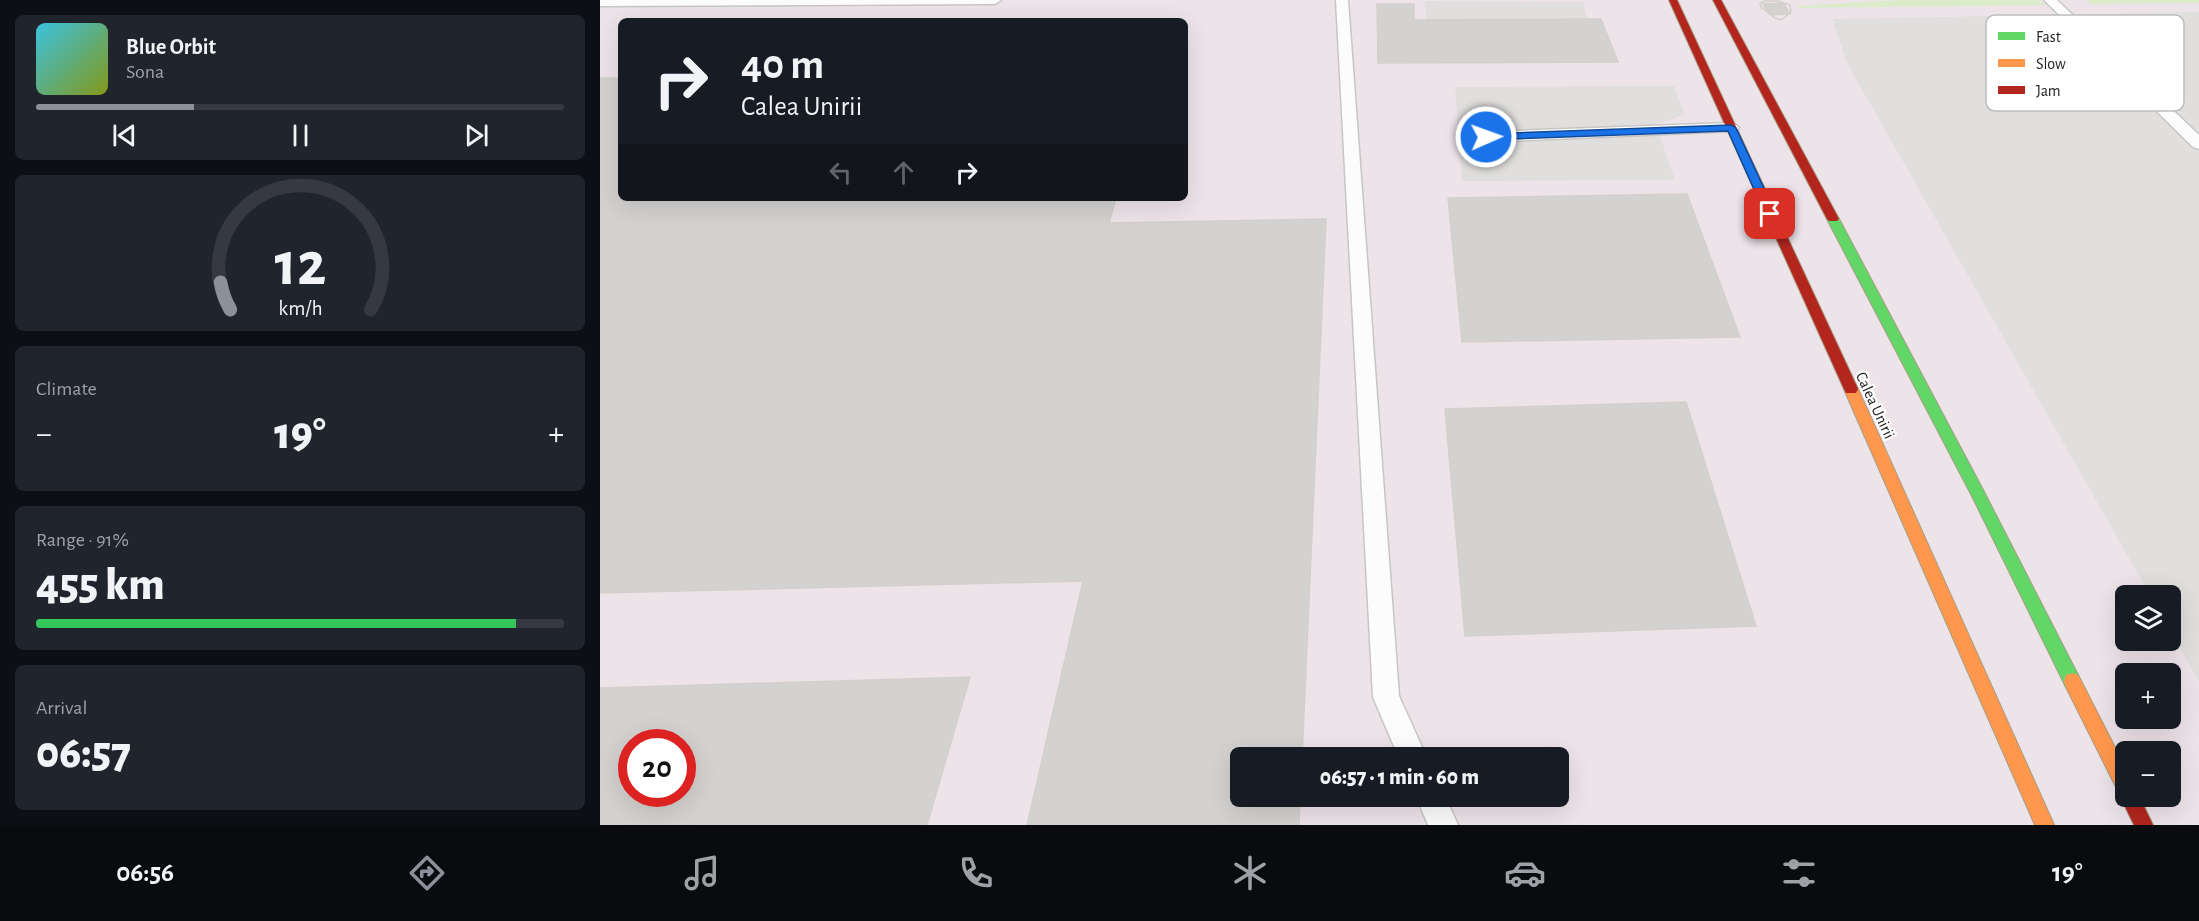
<!DOCTYPE html>
<html lang="en">
<head>
<meta charset="utf-8">
<style>
	:root { --surface:#171b24; --page:#20242c; --text:#f1f3f6; --muted:#9ea1a6; --line:#363941; --accent:#8c9099 }
	body { margin:0; font-family:"Alegreya Sans",sans-serif; background:var(--page); color:var(--text); height:100vh; display:flex; flex-direction:column; font-size:22px; white-space:nowrap }
	* { box-sizing:border-box; margin:0 }
	p { font-size:20px; color:var(--muted) }
	.icon { flex:none; width:33px; height:33px; fill:none; stroke:currentColor; stroke-width:2; stroke-linecap:round; stroke-linejoin:round }
	.map { position:relative; flex:1; overflow:hidden }
	.side { display:flex; flex-direction:column; gap:15px; padding:15px; background:#0d0f14; width:600px }
	.side>* { flex:none }
	.top-card { position:absolute; left:18px; top:18px; width:570px; height:183px; border-radius:9px; box-shadow:0 6px 24px #0002; background:#171b24; color:var(--text); overflow:hidden }
	.buttons { position:absolute; left:1515px; top:585px; display:grid; gap:12px }
	.buttons a { display:grid; place-items:center; width:66px; height:66px; border-radius:9px; background:var(--surface); box-shadow:0 6px 24px #0002; font-size:30px }
	.speed { position:absolute; left:18px; top:729px; display:flex; gap:12px; font-size:30px; font-weight:700; text-align:center }
	.speed>* { display:grid; place-content:center; width:78px; height:78px; border-radius:50%; background:var(--surface); box-shadow:0 6px 24px #0002; line-height:1 }
	.speed .limit { border:9px solid #d22; background:#fff; color:#111 }
	.pin { position:absolute; display:grid; place-items:center; width:51px; height:51px; color:#fff; margin:-26px; border-radius:12px; box-shadow:0 3px 9px #0006 }
	.me { position:absolute; width:66px; margin:-33px; rotate:88deg; stroke-linejoin:round; filter:drop-shadow(0 0 4px #0008) }
	.turn { display:flex; align-items:center; gap:21px; height:126px; padding:0 24px; font-size:27px }
	.turn .icon { width:78px; height:78px; stroke-width:2.5 }
	.turn b { display:block; font-size:42px; line-height:51px }
	.lanes { display:flex; align-items:center; height:57px; padding:0 24px; background:#0003; justify-content:center; gap:30px; direction:ltr }
	.lanes .off { opacity:.35 }
	.big { font-size:45px; font-weight:800; line-height:1.1 }
	.side .card { flex:1; display:flex; flex-direction:column; justify-content:center; gap:9px; min-width:0; padding:0 21px; border-radius:9px; background:var(--page) }
	.side .dial { align-items:center; gap:0 }
	.dial svg { height:156px; overflow:visible; fill:none; stroke:var(--line); stroke-width:7; stroke-linecap:round; text-anchor:middle }
	.dial text { fill:var(--text); stroke:none }
	.song { display:flex; align-items:center; gap:18px }
	.cover { width:72px; height:72px; border-radius:9px; background:linear-gradient(135deg,hsl(190 70% 55%),hsl(70 70% 35%)) }
	.played { height:6px; border-radius:3px; background:linear-gradient(90deg,var(--accent) 30%,var(--line) 30%) }
	.keys { display:flex; justify-content:space-around; direction:ltr }
	.heat { display:flex; justify-content:space-between; align-items:center; font-size:33px; direction:ltr }
	.charge { height:9px; border-radius:4px; background:linear-gradient(90deg,#34c759 91%,var(--line) 0) }
	.trip { position:absolute; left:630px; top:747px; width:339px; height:60px; border-radius:9px; background:var(--surface); box-shadow:0 6px 24px #0002; font-weight:800; line-height:60px; text-align:center }
	.tab-bar { display:flex; height:96px; justify-content:space-around; align-items:center; background:#090b0e; color:var(--muted) }
	.tab-bar .icon { width:42px; height:42px }
	.tab-bar .on { color:var(--accent) }
	.tab-bar b { font-size:27px; color:var(--text) }
	main { display:flex; flex:1; min-height:0 }
	.map>svg:first-child { display:block }
</style>
</head>
<body>
<main>
<section class="side">
<div class="card">
<div class="song"><i class="cover"></i><div><b>Blue Orbit</b><p>Sona</p></div></div>
<div class="played"></div>
<div class="keys"><svg class="icon" aria-label="previous" viewBox="0 0 24 24"><path d="M18 5L8 12l10 7zM5 5v14"/></svg><svg class="icon" aria-label="pause" viewBox="0 0 24 24"><path d="M8 5v14M16 5v14"/></svg><svg class="icon" aria-label="next" viewBox="0 0 24 24"><path d="M6 5l10 7-10 7zM19 5v14"/></svg></div>
</div>
<div class="card dial"><svg viewBox="0 0 100 80">
<path d="M14 69A42 42 0 1 1 86 69"/>
<path d="M14 69A42 42 0 0 1 9 55" stroke="#8c9099"/>
<text x="50" y="56" font-size="32" font-weight="700">12</text>
<text x="50" y="72" font-size="11">km/h</text>
</svg></div>
<div class="card"><p>Climate</p>
<div class="heat"><a>−</a><b class="big">19°</b><a>+</a></div>
</div>
<div class="card"><p>Range · 91%</p><b class="big">455 km</b><div class="charge"></div></div>
<div class="card"><p>Arrival</p><b class="big">06:57</b></div>
</section>
<div class="map">
<svg width="1599" height="825" viewBox="0 0 1599 825">
	<rect width="100%" height="100%" fill="#f0eeeb"/>
	<path fill="#ede4e9" fill-rule="evenodd" d="M0,0H1599V825H0ZM21,21H585V198H21ZM1526,596H1570V640H1526ZM1526,674H1570V718H1526ZM32,742H82V794H32ZM1526,752H1570V796H1526ZM640,758H958V796H640Z"/>
	<path fill="#dceccb" d="M1299,0H1437L1447,5L1200,8L1196,6Z
		M1487,0H1599V3L1491,4Z"/>
	<path fill="#e0dfde" d="M824,1L983,2L987,19L827,20Z
		M1599,12V682L1571,632L1570,596L1550,595L1248,65L1232,19Z
		M1074,86L1085,114L1056,125L1075,180L862,181L855,87Z"/>
	<path fill="#d4d2d0" stroke="#d3d0cc" stroke-width="1.5" fill-rule="evenodd" d="M1165,1H1178L1190,5L1191,12L1181,20L1175,18L1161,7L1160,3Z
		M1165,1H1178L1190,5L1191,12L1181,20L1175,18L1161,7L1160,3Z
		M1165,1H1178L1190,5L1191,12L1181,20L1175,18L1161,7L1160,3Z
		M1165,1H1178L1190,5L1191,12L1181,20L1175,18L1161,7L1160,3Z
		M1183,3L1190,14L1170,15L1163,4Z
		M777,4H814V20L1001,19L1018,62L778,63Z
		M0,78H21V198H516L509,223L726,219L702,758H640V796H700L699,825H427L483,581L0,593Z
		M1087,194L1140,337L862,342L848,198Z
		M1086,402L1156,626L865,636L845,409Z
		M370,677L327,825H0V688ZM32,742H82V794H32Z"/>
	<g fill="none" stroke-linecap="round" stroke-linejoin="round">
		<defs>
			<path id="lane" d="M0,0H401L395,4L0,6Z
				M736,0H748L799,696L827,758H799L773,697Z
				M1444,0H1457L1599,135V149L1593,147Z
				M1131,123L1136,125L1139,128L1136,131L886,142L878,137L886,132Z
				M816,796H845L858,825H828Z"/>
			<path id="fast" d="M1233,215L1239,219L1382,488L1478,675L1480,681L1478,687L1472,689L1466,687L1372,496L1227,219Z"/>
			<path id="slow" d="M1251,384L1258,389L1454,825H1435L1244,389Z
				M1472,673L1478,675L1526,769V796H1530L1526,798L1520,795L1466,687L1464,681L1466,675Z"/>
			<path id="jam" d="M1069,0H1077L1258,389L1256,393H1246L1244,389Z
				M1113,0H1121L1239,219L1237,221H1229L1227,219Z
				M1526,788V796H1539L1553,825H1534L1520,796Z"/>
		</defs>
		<use href="#lane" stroke="#c7c6c5" stroke-width="3"/>
		<use href="#fast" stroke="#a79d87" stroke-width="2"/>
		<use href="#slow" stroke="#a79d87" stroke-width="2"/>
		<use href="#jam" stroke="#a79d87" stroke-width="2"/>
		<use href="#lane" fill="#fdfcfc" fill-rule="evenodd"/>
		<use href="#fast" fill="#63d668" fill-rule="evenodd"/>
		<use href="#slow" fill="#ff974d" fill-rule="evenodd"/>
		<use href="#jam" fill="#b3261e" fill-rule="evenodd"/>
	</g>
	<path fill="#1a73e8" stroke="#114b97" stroke-width="1.5" d="M1131,125L1136,128L1176,214L1174,216H1167L1165,214L1128,131L886,140L881,137L886,134Z"/>
	<g text-anchor="middle" stroke-width="4.5" stroke-linejoin="round" paint-order="stroke">
		<g font-size="16" fill="#222" stroke="#fff">
			<text transform="translate(1276 405) rotate(65)" y="6">Calea Unirii</text>
		</g>
	</g>
	<rect x="1386" y="15" width="198" height="96" rx="9" fill="#fff" stroke="#bdbdbd" stroke-width="1.5"/>
	<rect x="1398" y="32" width="27" height="8" fill="#63d668"/>
	<rect x="1398" y="59" width="27" height="8" fill="#ff974d"/>
	<rect x="1398" y="86" width="27" height="8" fill="#b3261e"/>
	<g font-size="16" fill="#222">
		<text x="1436" y="42">Fast</text>
		<text x="1436" y="69">Slow</text>
		<text x="1436" y="96">Jam</text>
	</g>
</svg>
<div class="buttons">
<a><svg class="icon" aria-label="layers" viewBox="0 0 24 24"><path d="M12 4l9 5-9 5-9-5zM3 14l9 5 9-5"/></svg></a>
<a>+</a>
<a>−</a>
</div>
<div class="speed"><div class="limit">20</div></div>
<div class="pin" style="left:1170px;top:214px;background:#d93025"><svg class="icon" aria-label="arrive" viewBox="0 0 24 24"><path d="M6 21V4h12l-3 4 3 4H6"/></svg></div>
<svg class="me" style="left:886px;top:137px" viewBox="-20 -20 40 40"><circle r="17" fill="#1a73e8" stroke="#fff" stroke-width="3"/><path d="M0-11L8 9 0 5-8 9z" fill="#fff"/></svg>
<div class="trip">06:57 · 1 min · 60 m</div>
<div class="top-card">
<div class="turn"><svg class="icon" aria-label="right" viewBox="0 0 24 24"><path d="M7 20v-9h11M14 6l5 5-5 5"/></svg><div><b>40 m</b>Calea Unirii</div></div>
<div class="lanes"><svg class="icon off" aria-label="left" viewBox="0 0 24 24"><path d="M17 20v-9H6M10 6l-5 5 5 5"/></svg><svg class="icon off" aria-label="ahead" viewBox="0 0 24 24"><path d="M12 20V5M6 11l6-6 6 6"/></svg><svg class="icon" aria-label="right" viewBox="0 0 24 24"><path d="M7 20v-9h11M14 6l5 5-5 5"/></svg></div>
</div>
</div>
</main>
<nav class="tab-bar">
<b>06:56</b>
<svg class="icon on" aria-label="directions" viewBox="0 0 24 24"><path d="M12 3l9 9-9 9-9-9zM9 14v-3h6M13 9l2 2-2 2"/></svg>
<svg class="icon" aria-label="music" viewBox="0 0 24 24"><path d="M9 18V5l10-2v13"/><circle cx="6" cy="18" r="3"/><circle cx="16" cy="16" r="3"/></svg>
<svg class="icon" aria-label="phone" viewBox="0 0 24 24"><path d="M5 4h4l2 5-3 2q2 4 5 5l2-3 5 2v4C11 20 4 13 5 4z"/></svg>
<svg class="icon" aria-label="climate" viewBox="0 0 24 24"><path d="M12 3v18M4 7l16 10M4 17L20 7"/></svg>
<svg class="icon" aria-label="car" viewBox="0 0 24 24"><path d="M5 17H2v-5l4-1 3-4h7l3 4 3 1v5h-3M9 17h6M6 11h13"/><circle cx="7" cy="17" r="2"/><circle cx="17" cy="17" r="2"/></svg>
<svg class="icon" aria-label="filters" viewBox="0 0 24 24"><path d="M4 7h16M4 17h16"/><circle cx="9" cy="7" r="2"/><circle cx="15" cy="17" r="2"/></svg>
<b>19°</b>
</nav>
</body>
</html>
